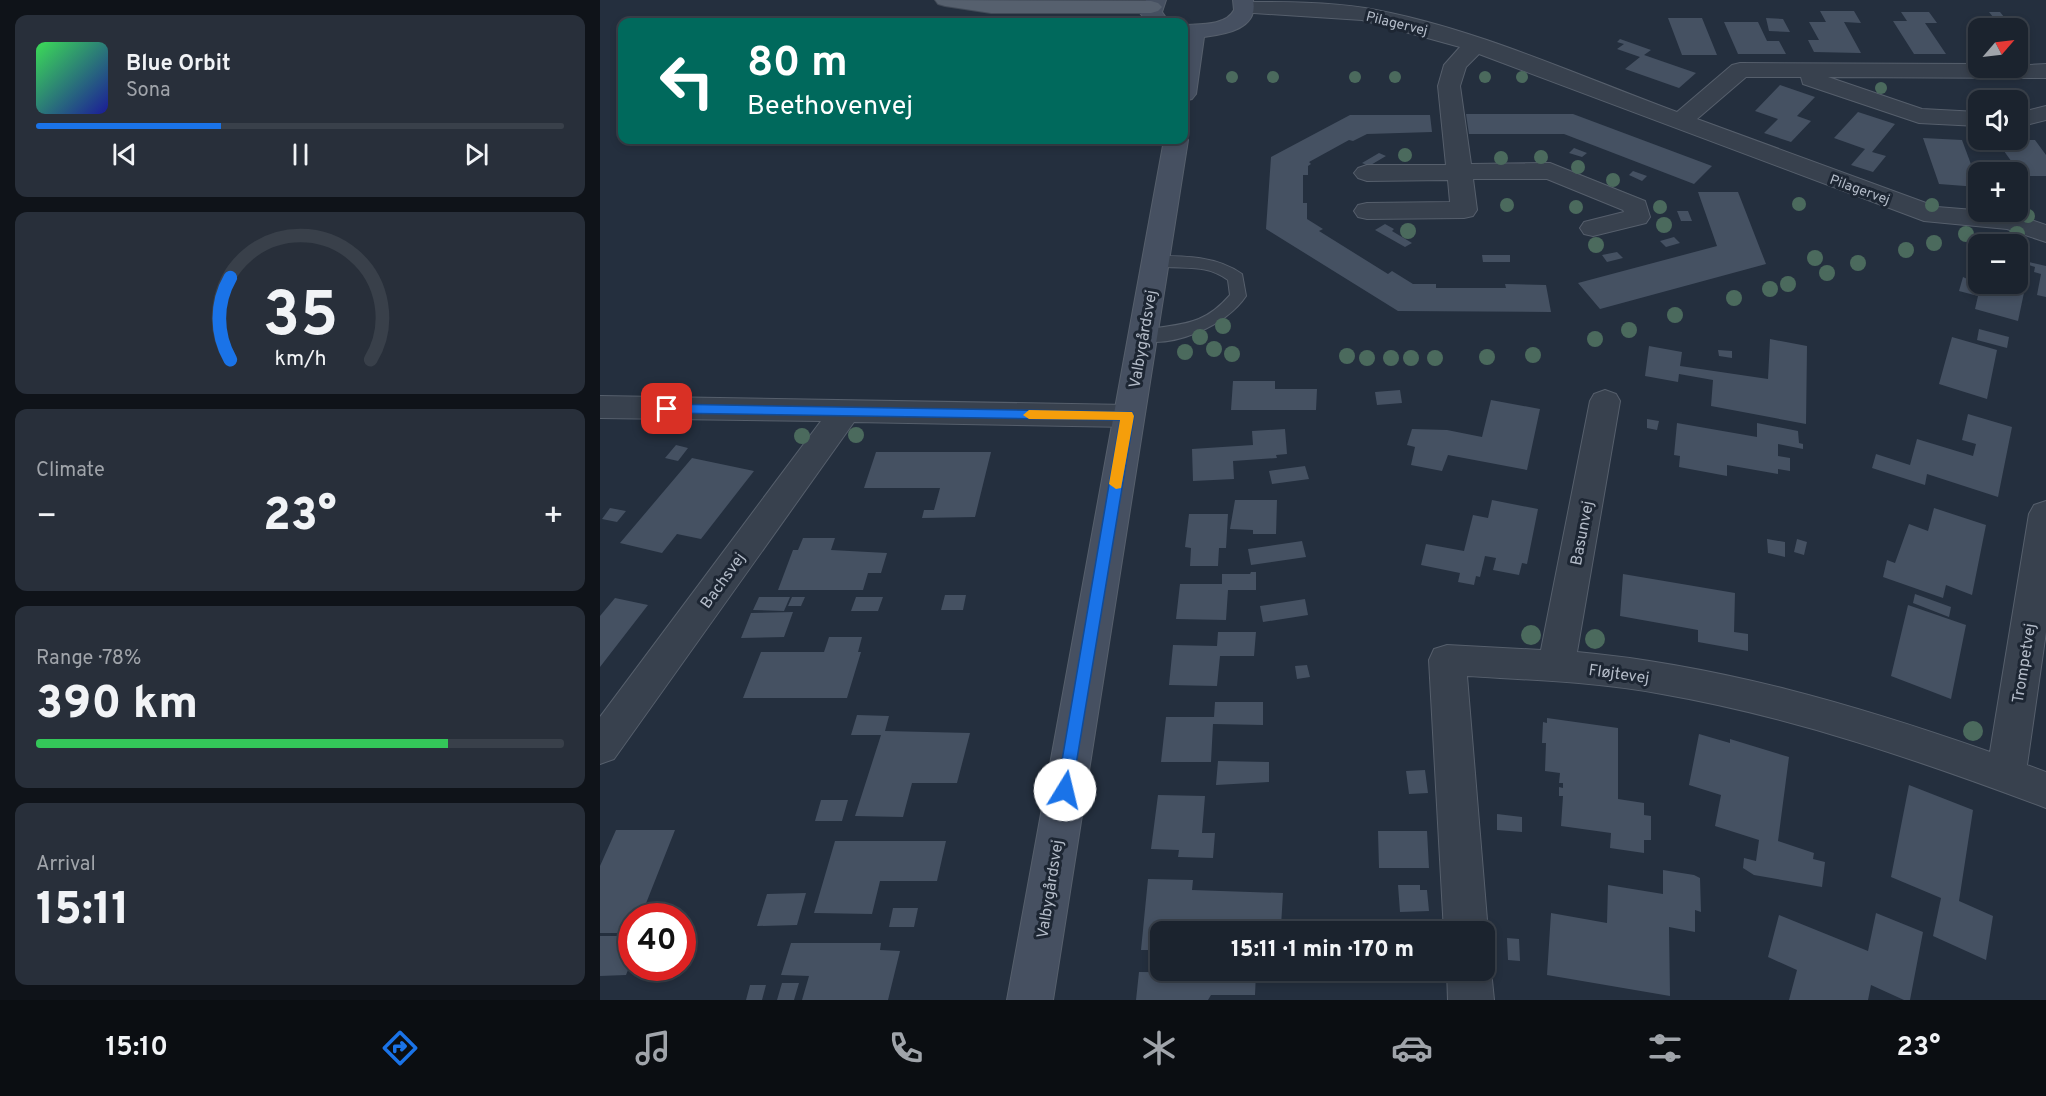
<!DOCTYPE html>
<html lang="en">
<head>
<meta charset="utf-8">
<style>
	:root { --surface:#1b232e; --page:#282f3a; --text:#f1f3f6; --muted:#a0a4aa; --line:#39404a; --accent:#1a73e8 }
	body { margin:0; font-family:Overpass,sans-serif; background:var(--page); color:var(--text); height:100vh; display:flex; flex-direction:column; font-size:22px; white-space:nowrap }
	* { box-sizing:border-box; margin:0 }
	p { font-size:20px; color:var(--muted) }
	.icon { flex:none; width:33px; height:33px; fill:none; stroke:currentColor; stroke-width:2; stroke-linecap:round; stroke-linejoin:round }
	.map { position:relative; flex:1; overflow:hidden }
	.panel { display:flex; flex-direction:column; gap:15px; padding:15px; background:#0f1319; width:600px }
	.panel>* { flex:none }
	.guide { position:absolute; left:18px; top:18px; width:570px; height:126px; border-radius:12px; box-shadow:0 3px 9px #0003,0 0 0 2px var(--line); background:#00695c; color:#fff; overflow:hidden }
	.needle { width:39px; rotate:62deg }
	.buttons { position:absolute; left:1368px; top:18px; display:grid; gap:12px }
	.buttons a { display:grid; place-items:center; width:60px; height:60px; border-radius:12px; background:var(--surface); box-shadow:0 3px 9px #0003,0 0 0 2px var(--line); font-size:30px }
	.speed { position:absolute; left:18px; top:903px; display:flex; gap:12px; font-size:30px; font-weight:700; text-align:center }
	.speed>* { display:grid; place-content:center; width:78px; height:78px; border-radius:50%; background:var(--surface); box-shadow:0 3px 9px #0003,0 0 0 2px var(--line); line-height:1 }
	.speed .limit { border:9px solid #d22; background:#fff; color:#111 }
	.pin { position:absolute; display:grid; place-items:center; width:51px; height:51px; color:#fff; margin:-26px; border-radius:12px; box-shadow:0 3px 9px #0006 }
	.me { position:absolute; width:66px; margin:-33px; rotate:9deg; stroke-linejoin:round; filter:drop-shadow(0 0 4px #0008) }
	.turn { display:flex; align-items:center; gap:21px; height:126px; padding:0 30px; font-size:27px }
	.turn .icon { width:78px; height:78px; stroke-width:2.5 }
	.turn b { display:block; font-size:42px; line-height:51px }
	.big { font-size:45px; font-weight:800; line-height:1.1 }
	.panel .tile { flex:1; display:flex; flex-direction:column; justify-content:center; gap:9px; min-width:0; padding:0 21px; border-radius:12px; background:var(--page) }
	.panel .dial { align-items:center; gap:0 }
	.dial svg { height:156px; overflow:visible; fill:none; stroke:var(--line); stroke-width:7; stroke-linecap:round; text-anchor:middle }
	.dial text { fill:var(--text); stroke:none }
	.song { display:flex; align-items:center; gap:18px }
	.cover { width:72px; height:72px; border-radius:9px; background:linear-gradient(135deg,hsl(130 70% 55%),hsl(240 70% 35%)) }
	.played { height:6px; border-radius:3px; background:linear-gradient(90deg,var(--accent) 35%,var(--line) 35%) }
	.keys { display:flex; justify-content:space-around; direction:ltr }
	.heat { display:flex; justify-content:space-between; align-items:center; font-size:33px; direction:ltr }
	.charge { height:9px; border-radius:4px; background:linear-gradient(90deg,#34c759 78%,var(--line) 0) }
	.trip { position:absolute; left:550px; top:921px; width:345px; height:60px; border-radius:12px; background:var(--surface); box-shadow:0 3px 9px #0003,0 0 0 2px var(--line); font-weight:800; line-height:60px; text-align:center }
	.dock { display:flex; height:96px; justify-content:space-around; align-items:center; background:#0b0e12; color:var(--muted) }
	.dock .icon { width:42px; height:42px }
	.dock .on { color:var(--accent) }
	.dock b { font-size:27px; color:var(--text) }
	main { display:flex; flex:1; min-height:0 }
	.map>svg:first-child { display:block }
</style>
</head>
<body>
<main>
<section class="panel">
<div class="tile">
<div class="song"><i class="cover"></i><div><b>Blue Orbit</b><p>Sona</p></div></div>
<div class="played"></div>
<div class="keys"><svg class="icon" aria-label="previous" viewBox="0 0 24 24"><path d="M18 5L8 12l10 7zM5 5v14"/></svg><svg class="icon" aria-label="pause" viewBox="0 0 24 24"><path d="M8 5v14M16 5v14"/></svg><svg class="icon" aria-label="next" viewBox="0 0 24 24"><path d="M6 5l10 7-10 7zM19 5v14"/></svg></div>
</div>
<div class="tile dial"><svg viewBox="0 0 100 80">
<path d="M14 69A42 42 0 1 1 86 69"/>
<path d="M14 69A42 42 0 0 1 14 27" stroke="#1a73e8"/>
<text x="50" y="56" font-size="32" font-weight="700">35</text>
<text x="50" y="72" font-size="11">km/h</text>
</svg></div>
<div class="tile"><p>Climate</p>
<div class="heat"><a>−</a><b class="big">23°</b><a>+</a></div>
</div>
<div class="tile"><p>Range · 78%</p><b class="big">390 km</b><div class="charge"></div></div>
<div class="tile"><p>Arrival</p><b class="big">15:11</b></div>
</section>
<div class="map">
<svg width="1446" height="1000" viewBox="0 0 1446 1000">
	<rect width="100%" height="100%" fill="#242f3e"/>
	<path fill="#455162" d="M1220,11H1254L1261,23L1244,22L1261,53L1214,52L1208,40H1219L1209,22H1226Z
		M1301,12H1329L1337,23H1325L1346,54H1314L1293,21H1307Z
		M1389,12H1400L1413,28H1402Z
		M1068,18H1102L1117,55H1082Z
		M1166,18L1183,19L1190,32L1169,31Z
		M1124,22H1158L1167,41H1179L1186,54H1138Z
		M1367,27H1378V43Z
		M1020,39L1051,50L1044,55L1096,73L1079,88L1025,69L1040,57L1017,49L1024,44L1017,42Z
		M1180,85L1215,97L1197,116L1211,121L1191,142L1164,133L1178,119L1155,111Z
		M1258,112L1295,124L1272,152L1286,156L1273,172L1251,165L1265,149L1234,138Z
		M866,114H973L1112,166L1094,184L964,134H869Z
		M750,115H830L832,132L767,134L753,141L749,140L709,162L711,164L708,166V175H703V203H707V219L723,229L719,231L788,274L792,271L813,284H836V288H906L905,284L946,285L951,312L798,311L666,229L671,157Z
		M1323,138L1362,140L1372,167L1390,168L1392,172H1378V187L1339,184Z
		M1396,140H1435L1446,155V176H1422Z
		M974,148L987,153L982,157L969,153Z
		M779,153L786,156L769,166L762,163Z
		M1033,171L1047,176L1042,181L1029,175Z
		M1098,192H1138L1166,264L1000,309L978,283L1117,246Z
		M1077,211H1088L1092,221H1081Z
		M785,224L794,229L792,231L812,243L805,247L775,230Z
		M1074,237L1080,243L1066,247L1060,241Z
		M1017,252L1023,258L1007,262L1002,255Z
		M882,255H910V262H883Z
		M1429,262L1446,266V297L1437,295L1441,274L1434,272L1435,267L1429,265Z
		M1418,266L1429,269L1418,321L1375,309L1378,296L1359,291L1363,277L1378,284H1418Z
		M1379,329L1409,337L1407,348L1377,340Z
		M1352,337L1397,350L1387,399L1339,384Z
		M1170,339L1207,346L1206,424L1111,406L1113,380L1079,374L1078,382L1045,376L1049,346L1082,352L1080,366L1168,379Z
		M1118,350L1132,351V358L1119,356Z
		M633,381H675V389H717L716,410H631Z
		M800,390L802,403L777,405L775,392Z
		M891,400L940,409L927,470L848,455L842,471L811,465L815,447L807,445L812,429L847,430L882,437Z
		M1368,414L1412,427L1398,497L1327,474L1325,485L1272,468L1276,454L1310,465L1317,439L1373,456L1376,444L1362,440Z
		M1047,419L1059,421L1057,430L1047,428Z
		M1077,423L1157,437V423L1198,431L1199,443L1203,444V449L1178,444V456L1190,458V471L1178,469V474L1127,465V476L1079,467L1080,456L1074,455Z
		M685,429L687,454L676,455L677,458L633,461L634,479L593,481L592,449L653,445L652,431Z
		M76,445L88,448L78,461L65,458Z
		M276,452H391L375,517L322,518L324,510H334L340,488H264Z
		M92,458L154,471L101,539L77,534L62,553L20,543Z
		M705,466L709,479L672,484L669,471Z
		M635,500H677L676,534H653V530L630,529Z
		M892,500L938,509L927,564L922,563L919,575L893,570L896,558L885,556L880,577L876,576L874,585L858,582L860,573L821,565L826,544L864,551L873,515L888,518Z
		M10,508L26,511L17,522L2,519Z
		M1334,508L1386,525L1372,595L1346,585L1343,598L1283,577L1287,560L1295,563L1309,524L1328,531Z
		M589,514H628L626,548H619L618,566H590L591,548L585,547Z
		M203,538H235L231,550L287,553L281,573H268L263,590H178L193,550H198Z
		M1167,539L1185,542V557L1168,553Z
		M1197,539L1207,542L1204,555L1194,552Z
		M702,541L706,557L651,565L648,549Z
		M651,572H656V590H628L626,620L576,619L580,584H622V574H650Z
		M1023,574L1135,593L1134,632L1148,634V651L1098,642V630L1020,616Z
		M1315,594L1351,607L1349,617L1313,603Z
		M345,595H366L363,610H341Z
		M159,597H190L184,611L153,610Z
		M192,597H205L201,606H188Z
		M256,597H283L278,611H251Z
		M15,598L48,605L0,667V616Z
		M705,599L708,615L663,622L660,606Z
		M1308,605L1366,625L1351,699L1291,676Z
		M193,612L184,637L141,638L151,613Z
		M618,632H656L654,656H620L617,686L569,685L573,645L617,646Z
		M229,637H262L258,652H261L247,698H143L161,652H224Z
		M707,665L710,677L697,679L695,666Z
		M615,702H663V725L613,724L611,762H561L566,717H614Z
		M257,715L289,716L285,731L370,733L357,783H312L303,817L255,816L281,735H251Z
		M947,718L1018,728V799L1044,803V815L1051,816V840H1044V853L1010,848L1011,833L961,826L963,796H959V787L963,788V783H959L960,773L945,771L946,743H942L943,722L947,723Z
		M1099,734L1130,743V739L1189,757L1178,841L1214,853L1213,859L1225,862L1222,887L1154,875L1143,868L1144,858L1156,861L1159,840L1115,826L1121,795L1089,785Z
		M618,761L669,762V782L616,785Z
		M825,770L828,793L809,794L806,771Z
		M1309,785L1373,810L1359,901L1393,916L1386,960L1333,936L1341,898L1291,877Z
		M558,795L605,796L602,833H615L613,858L578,857L579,850L551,849Z
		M221,800H248L242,821H215Z
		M897,814L922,817V832L897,830Z
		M16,830H75L41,916H32V933H0V866Z
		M778,831H827L829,868H779Z
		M235,841H346L337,881H280L272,914L214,913Z
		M1063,870L1094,875L1100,878L1101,912L1095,910V932L1069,927L1070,996L947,975L951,913L1007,923L1008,885L1063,894Z
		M548,879L593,880L592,890L683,893L681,926H634L627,932H561V950H541Z
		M798,885H820V890H827L829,911L800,912Z
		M206,893L197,925L157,926L167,894Z
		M293,908H318L314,927H289Z
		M1276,913L1323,932L1310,1000H1304L1271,985L1268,1000H1189L1197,970L1168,957L1179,915L1268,951Z
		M0,936H32V960L26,975L0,976Z
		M907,938L919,939L920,961L908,960Z
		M191,943H281L280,950L300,951L288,1000H202L209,976L181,975Z
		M539,972L656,973L655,995H611L608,1000H536Z
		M182,983H199L194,1000H177Z
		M150,985H166L162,1000H146Z"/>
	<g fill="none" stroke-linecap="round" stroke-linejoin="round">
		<defs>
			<path id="lane" d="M555,256C586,256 616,256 642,274L646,296C627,325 573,349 538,340L535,336L538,332C576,322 600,330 630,295L628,280C603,261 577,272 549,264L547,261Z"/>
			<path id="street" d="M646,2C686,2 726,2 765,8C871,26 977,75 1077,112L1132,65L1140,63L1378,64V68L1446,64V78L1228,77L1322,109L1378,112V126L1319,123L1203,84L1201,77H1146L1097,119L1337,207L1411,213L1446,225V242L1407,229L1324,221L879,54L866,67L860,86L871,164L950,163L1045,201L1050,217L1046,223L993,236L984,234L980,228L984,222L1024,212L1023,210L947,179H873L877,210L873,216L864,218L767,219L758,217L754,211L758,205L767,203L850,202L848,180L767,181L758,178L754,173L758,168L767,165H846L838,86L844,65L860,47L762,20L639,12L635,8L639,4Z
				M1446,106V120L1418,127V113Z
				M1005,390L1016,394L1020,401L977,652C1119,665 1256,705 1390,752L1429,514L1434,505L1446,501V632L1427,765L1446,772V808C1321,761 1194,717 1062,694C998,682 932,680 867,676L888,932L885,938V932H844L829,660L834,649L847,645L941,650L990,401L994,394Z
				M0,396L528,405L539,408L543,416L539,424L528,427L254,422L14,759L0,764V717L221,421L0,418Z
				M885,955L891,970L894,1000H848L847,970H885Z"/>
			<path id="secondary" d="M546,0H566L562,12L569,22H548L540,13Z
				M633,0H653C659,29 626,34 604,37L596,94L592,99L584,101V25C599,24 626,26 634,10Z
				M585,135L588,140L453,1000H407L564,140H584Z"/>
			<path id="primary" d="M335,0L551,1L558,3L562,7L558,11L551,13H391L345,6L338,4Z"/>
		</defs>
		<use href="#lane" stroke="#565f6c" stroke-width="2"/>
		<use href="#street" stroke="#565f6c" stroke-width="2"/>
		<use href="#secondary" stroke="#565f6c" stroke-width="2"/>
		<use href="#primary" stroke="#414a57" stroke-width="2"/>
		<use href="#lane" fill="#38414e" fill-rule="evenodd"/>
		<use href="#street" fill="#38414e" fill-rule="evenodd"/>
		<use href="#secondary" fill="#465061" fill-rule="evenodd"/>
		<use href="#primary" fill="#56606e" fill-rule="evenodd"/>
	</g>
	<g fill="#4b6a5d">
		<circle cx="632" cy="77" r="6"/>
		<circle cx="673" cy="77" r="6"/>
		<circle cx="755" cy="77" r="6"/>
		<circle cx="795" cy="77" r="6"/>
		<circle cx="885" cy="77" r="6"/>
		<circle cx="922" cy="77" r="6"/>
		<circle cx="1281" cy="88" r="6"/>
		<circle cx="805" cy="155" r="7"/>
		<circle cx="941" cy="157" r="7"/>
		<circle cx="901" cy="158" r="7"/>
		<circle cx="978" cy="167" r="7"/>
		<circle cx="1013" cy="180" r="7"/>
		<circle cx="1199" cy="204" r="7"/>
		<circle cx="907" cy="205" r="7"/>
		<circle cx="1332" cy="205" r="7"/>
		<circle cx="976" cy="207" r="7"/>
		<circle cx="1060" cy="207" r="7"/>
		<circle cx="1428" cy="216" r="7"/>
		<circle cx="1064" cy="225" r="8"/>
		<circle cx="808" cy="231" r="8"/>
		<circle cx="1366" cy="234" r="8"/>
		<circle cx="1417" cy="234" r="8"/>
		<circle cx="1334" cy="243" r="8"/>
		<circle cx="996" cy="245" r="8"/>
		<circle cx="1306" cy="250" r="8"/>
		<circle cx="1215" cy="258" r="8"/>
		<circle cx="1258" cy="263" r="8"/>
		<circle cx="1227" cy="273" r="8"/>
		<circle cx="1188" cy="284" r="8"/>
		<circle cx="1170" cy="289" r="8"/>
		<circle cx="1134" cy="298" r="8"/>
		<circle cx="1075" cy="315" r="8"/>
		<circle cx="623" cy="326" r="8"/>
		<circle cx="1029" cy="330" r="8"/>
		<circle cx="600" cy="337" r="8"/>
		<circle cx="995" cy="339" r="8"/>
		<circle cx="614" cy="349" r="8"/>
		<circle cx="585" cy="352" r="8"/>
		<circle cx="632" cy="354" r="8"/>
		<circle cx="933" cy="355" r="8"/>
		<circle cx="747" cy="356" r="8"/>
		<circle cx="887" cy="357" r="8"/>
		<circle cx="767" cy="358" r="8"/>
		<circle cx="791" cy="358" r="8"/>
		<circle cx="811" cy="358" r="8"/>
		<circle cx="835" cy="358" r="8"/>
		<circle cx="256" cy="435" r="8"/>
		<circle cx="202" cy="436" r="8"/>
		<circle cx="931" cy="635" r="10"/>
		<circle cx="995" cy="639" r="10"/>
		<circle cx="1373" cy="731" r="10"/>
	</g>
	<path fill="#1a73e8" stroke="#114b97" stroke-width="1.5" d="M67,404L532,412L534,416L471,795L465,797L460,795L457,790L520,420L67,413L60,409Z"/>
	<path fill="#f59e0b" d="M429,410L532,412L534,416L521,488L516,489L509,484L520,420L429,419L423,415Z"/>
	<g text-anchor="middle" stroke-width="6" stroke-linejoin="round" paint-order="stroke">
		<g font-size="14" fill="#b4bcc9" stroke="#1d2633">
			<text transform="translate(797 23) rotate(14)" y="5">Pilagervej</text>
			<text transform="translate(1260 189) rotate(20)" y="5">Pilagervej</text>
		</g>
		<g font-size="16" fill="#b4bcc9" stroke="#1d2633">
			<text transform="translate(542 339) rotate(-80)" y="6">Valbygårdsvej</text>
			<text transform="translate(981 533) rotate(-79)" y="6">Basunvej</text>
			<text transform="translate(122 580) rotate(-54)" y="6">Bachsvej</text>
			<text transform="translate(1423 663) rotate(-81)" y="6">Trompetvej</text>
			<text transform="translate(1019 673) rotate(8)" y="6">Fløjtevej</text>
			<text transform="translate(449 889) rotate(-81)" y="6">Valbygårdsvej</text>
		</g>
	</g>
</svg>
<div class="buttons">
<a><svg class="needle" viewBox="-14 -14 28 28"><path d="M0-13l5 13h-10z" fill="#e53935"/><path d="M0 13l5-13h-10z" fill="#a0a4aa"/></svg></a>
<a><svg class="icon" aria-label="sound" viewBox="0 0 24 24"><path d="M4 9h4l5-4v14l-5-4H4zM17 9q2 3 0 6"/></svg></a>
<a>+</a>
<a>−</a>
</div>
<div class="speed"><div class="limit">40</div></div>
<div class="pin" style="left:67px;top:409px;background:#d93025"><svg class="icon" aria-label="arrive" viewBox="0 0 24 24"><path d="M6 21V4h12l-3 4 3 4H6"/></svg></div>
<svg class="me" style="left:465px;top:790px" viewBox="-20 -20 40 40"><circle r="19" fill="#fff"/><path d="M0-13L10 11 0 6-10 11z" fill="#1a73e8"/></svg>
<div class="trip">15:11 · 1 min · 170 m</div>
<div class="guide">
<div class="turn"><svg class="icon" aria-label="left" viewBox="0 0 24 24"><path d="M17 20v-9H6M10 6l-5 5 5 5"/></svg><div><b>80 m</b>Beethovenvej</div></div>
</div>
</div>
</main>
<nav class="dock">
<b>15:10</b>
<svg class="icon on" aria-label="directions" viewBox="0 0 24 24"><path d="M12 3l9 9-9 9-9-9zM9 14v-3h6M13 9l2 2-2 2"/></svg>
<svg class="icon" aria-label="music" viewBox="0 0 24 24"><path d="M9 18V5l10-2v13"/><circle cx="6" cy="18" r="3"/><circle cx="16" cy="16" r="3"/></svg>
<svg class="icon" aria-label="phone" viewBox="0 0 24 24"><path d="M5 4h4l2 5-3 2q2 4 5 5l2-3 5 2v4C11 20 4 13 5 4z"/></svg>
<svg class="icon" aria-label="climate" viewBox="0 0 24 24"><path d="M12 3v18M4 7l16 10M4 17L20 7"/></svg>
<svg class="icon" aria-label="car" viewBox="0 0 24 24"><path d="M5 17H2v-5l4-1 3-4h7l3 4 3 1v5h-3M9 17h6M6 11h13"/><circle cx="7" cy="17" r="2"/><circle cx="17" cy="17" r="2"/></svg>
<svg class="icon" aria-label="filters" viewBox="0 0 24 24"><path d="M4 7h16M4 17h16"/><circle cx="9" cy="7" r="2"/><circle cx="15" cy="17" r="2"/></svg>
<b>23°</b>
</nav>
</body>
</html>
